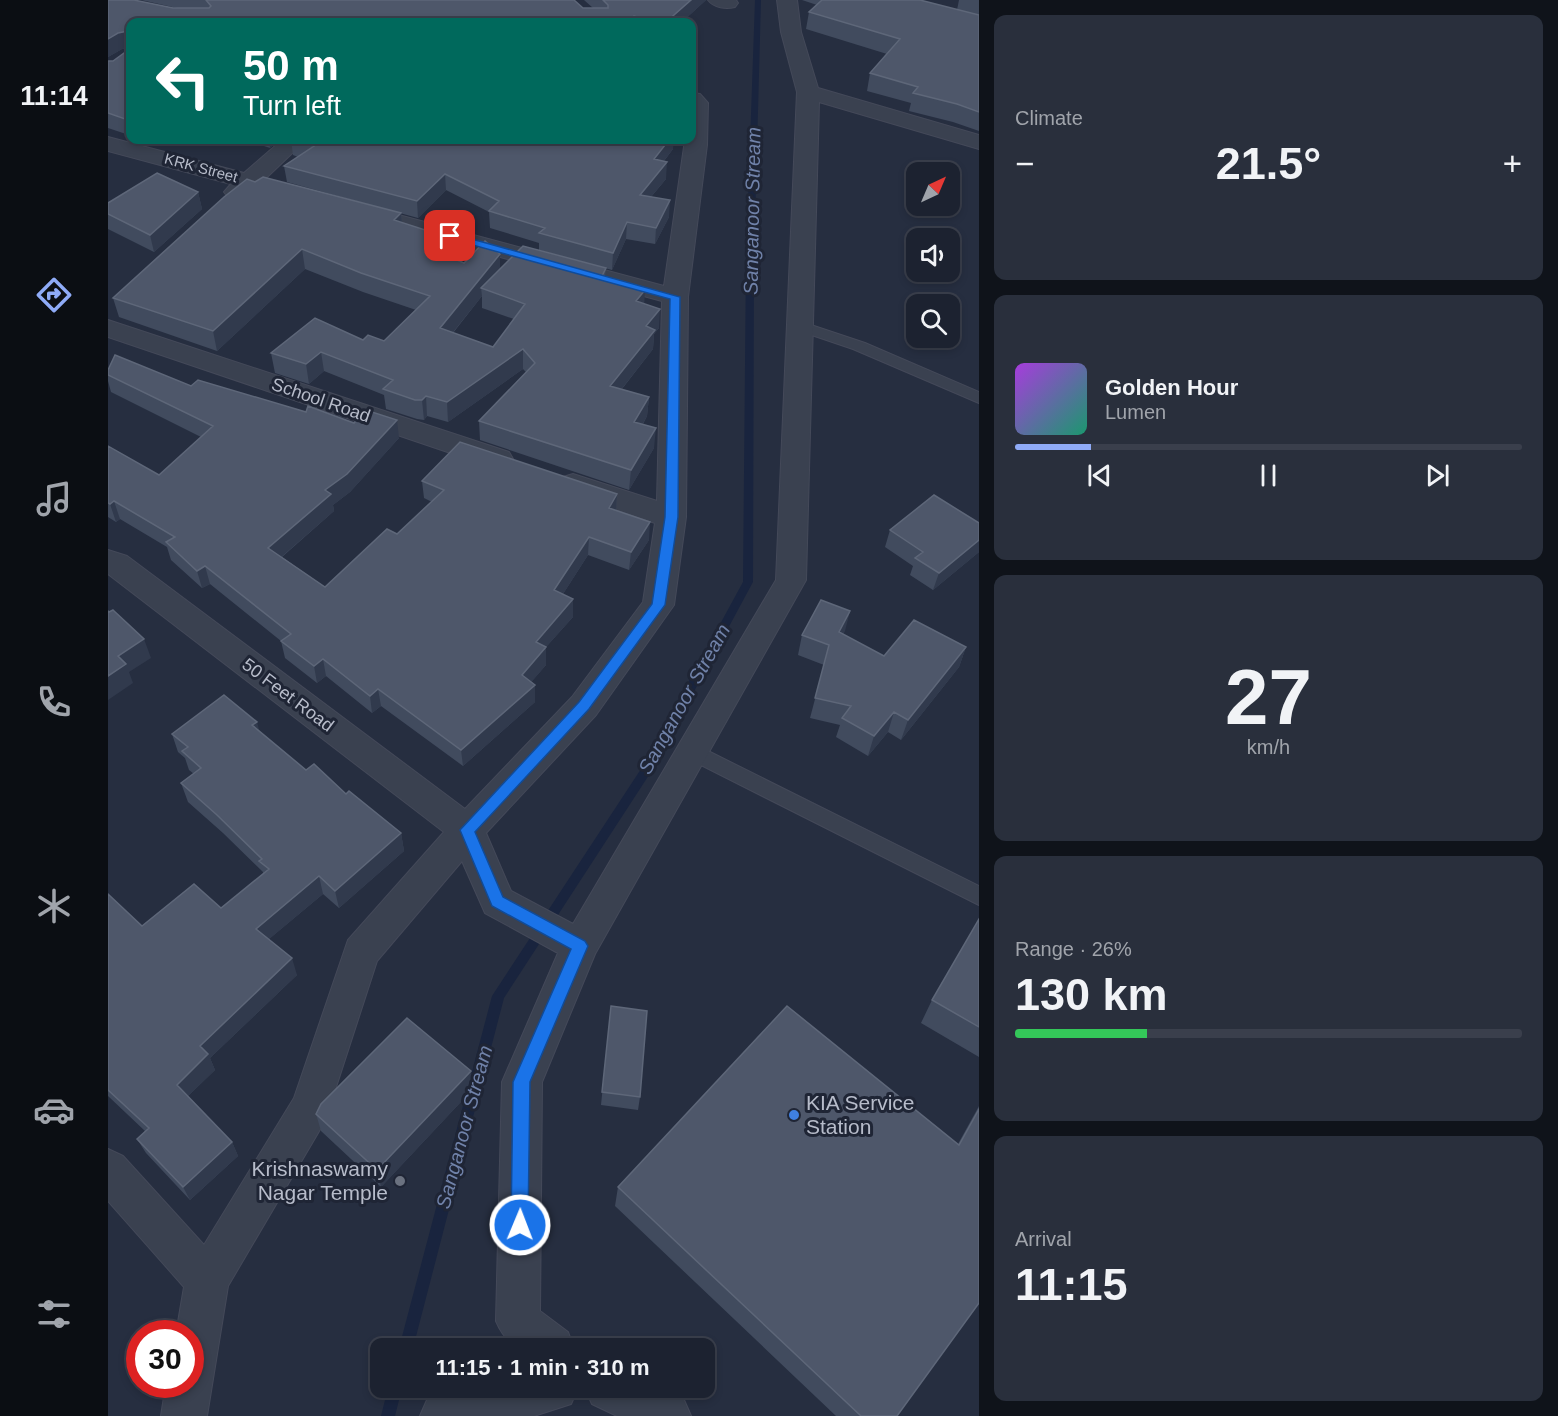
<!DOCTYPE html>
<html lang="en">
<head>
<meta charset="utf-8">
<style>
	:root { --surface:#1c2230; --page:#292f3c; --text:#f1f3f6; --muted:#a0a4ab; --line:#3a3f4c; --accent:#8fabf7 }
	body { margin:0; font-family:Arial,sans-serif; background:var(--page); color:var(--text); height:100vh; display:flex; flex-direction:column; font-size:22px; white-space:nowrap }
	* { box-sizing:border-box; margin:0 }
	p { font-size:20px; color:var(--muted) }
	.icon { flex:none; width:33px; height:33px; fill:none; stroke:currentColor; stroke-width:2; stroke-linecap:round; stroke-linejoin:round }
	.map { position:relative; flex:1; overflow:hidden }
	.sheet { display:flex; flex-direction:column; gap:15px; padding:15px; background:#0f131a; width:579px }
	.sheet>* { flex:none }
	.banner { position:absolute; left:18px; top:18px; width:570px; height:126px; border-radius:12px; box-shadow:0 3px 9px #0003,0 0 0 2px var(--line); background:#00695c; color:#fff; overflow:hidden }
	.needle { width:39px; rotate:44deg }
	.controls { position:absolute; left:798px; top:162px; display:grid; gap:12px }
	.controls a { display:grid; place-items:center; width:54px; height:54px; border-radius:12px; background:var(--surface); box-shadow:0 3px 9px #0003,0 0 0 2px var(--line); font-size:30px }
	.speed { position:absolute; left:18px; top:1320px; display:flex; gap:12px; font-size:30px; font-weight:700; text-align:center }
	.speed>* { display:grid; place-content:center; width:78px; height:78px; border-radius:50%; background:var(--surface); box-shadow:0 3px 9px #0003,0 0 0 2px var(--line); line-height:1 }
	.speed .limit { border:9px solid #d22; background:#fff; color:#111 }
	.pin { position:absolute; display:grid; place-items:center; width:51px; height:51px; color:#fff; margin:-26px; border-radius:12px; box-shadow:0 3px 9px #0006 }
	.me { position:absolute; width:66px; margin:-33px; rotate:1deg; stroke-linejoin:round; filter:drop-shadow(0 0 4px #0008) }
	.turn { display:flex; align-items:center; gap:21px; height:126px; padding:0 18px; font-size:27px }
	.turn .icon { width:78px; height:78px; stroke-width:2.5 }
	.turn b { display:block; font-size:42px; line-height:51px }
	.big { font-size:45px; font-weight:600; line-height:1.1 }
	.sheet .tile { flex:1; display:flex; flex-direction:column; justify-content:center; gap:9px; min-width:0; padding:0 21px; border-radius:12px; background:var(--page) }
	.sheet .dial { align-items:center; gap:0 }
	.dial b { font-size:78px; line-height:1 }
	.song { display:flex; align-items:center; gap:18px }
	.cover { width:72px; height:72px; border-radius:9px; background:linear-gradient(135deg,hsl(280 70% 55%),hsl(160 70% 35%)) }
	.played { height:6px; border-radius:3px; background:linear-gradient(90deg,var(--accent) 15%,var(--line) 15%) }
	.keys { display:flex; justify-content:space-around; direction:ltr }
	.heat { display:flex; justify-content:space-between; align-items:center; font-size:33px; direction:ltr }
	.charge { height:9px; border-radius:4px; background:linear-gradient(90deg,#34c759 26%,var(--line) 0) }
	.trip { position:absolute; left:262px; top:1338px; width:345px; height:60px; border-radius:12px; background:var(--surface); box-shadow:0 3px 9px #0003,0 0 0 2px var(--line); font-weight:600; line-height:60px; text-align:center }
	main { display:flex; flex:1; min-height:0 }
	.dock { display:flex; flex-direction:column; width:108px; justify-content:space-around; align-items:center; background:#0b0e13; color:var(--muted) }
	.dock .icon { width:42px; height:42px }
	.dock .on { color:var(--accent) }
	.dock b { font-size:27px; color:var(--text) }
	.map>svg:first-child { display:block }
</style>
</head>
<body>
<main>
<nav class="dock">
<b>11:14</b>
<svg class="icon on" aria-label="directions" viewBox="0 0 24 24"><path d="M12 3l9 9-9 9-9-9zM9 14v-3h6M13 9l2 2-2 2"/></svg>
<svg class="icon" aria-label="music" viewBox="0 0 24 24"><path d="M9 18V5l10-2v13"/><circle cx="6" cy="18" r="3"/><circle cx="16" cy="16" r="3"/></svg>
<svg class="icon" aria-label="phone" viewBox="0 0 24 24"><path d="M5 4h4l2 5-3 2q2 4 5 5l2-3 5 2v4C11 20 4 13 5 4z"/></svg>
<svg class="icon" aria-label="climate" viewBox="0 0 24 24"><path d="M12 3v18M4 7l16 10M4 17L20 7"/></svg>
<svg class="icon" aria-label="car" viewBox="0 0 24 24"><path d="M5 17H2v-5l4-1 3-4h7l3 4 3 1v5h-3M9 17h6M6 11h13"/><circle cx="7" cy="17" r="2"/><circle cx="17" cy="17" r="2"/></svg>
<svg class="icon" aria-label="filters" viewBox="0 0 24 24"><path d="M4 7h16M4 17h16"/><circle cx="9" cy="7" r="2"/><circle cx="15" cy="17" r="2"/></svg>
</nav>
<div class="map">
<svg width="871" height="1416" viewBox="0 0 871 1416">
	<rect width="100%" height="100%" fill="#262e40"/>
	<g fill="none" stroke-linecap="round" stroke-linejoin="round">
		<path fill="#19243e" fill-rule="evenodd" d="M647,0H653L646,258L645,582L541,775L396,998L305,1348H291L384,996L533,769L635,582L638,258Z
			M280,1388H294L287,1416H273Z"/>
		<defs>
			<path id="service" d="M691,321L757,343L871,392V403L745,349L686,329L683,326Z
				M584,743L871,886V905L577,757L574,751L577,745Z"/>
			<path id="minor" d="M600,0H628L630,3L627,7C618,9 606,8 600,0Z
				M669,0H689L693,32L710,88L871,135V149L711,102L698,580L487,954L434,1082L432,1311L460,1332L466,1348C430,1348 404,1359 388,1321L394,1082L450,953L377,913L354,861L269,961L217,1121L120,1286L99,1416H53L58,1384H82V1334H68L76,1287L0,1201V1149L15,1156L96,1245L186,1098L240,940L336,832L0,574V550L19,556L357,809L464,697L535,602L547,523L455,491L451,484L455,477L465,474L549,501L554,301L249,218L245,213L249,208L257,206L556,286L577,140H584V93L592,94L600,103L599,145L580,297L578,517L566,605L488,715L378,833L403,891L465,924L668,580L689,92L673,32Z
				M0,137L136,173L174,140H198L157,179L189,187L193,192L189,197L181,199L145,190C136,197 131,200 120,197L116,192L123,184L0,151Z
				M0,320L401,452L405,459L401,466L391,469L381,466L0,337Z"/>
			<path id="tertiary" d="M357,1388H470L463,1404L426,1416H312L319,1400Z
				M477,1388H550L576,1400L583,1416H509L484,1404Z"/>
		</defs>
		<use href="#service" stroke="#444959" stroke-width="2"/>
		<use href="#minor" stroke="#444959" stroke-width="2"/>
		<use href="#tertiary" stroke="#444959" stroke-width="2"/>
		<use href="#service" fill="#3a4150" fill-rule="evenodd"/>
		<use href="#minor" fill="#3a4150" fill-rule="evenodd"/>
		<use href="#tertiary" fill="#3a4150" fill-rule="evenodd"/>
	</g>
	<path fill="#414b5e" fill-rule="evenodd" d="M0,0L69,8L33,0H466L475,8H485L476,0H598L574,22H22V134L21,135L0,128V61H5L20,50V48L14,49L0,57Z
		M694,0H812L849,10L851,0H871V131L845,122L801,111L803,103L759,91L762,73L779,54L698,29L701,12L709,5Z
		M138,140H172L162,148Z
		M183,140H561L565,149L556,161L558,179L543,197L561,217L547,244L518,239L504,270L431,250V243L382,228L381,212L338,190L310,218L179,182L176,166L190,157L185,155Z
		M147,182L293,213L294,222L346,258L356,263L392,254V269L498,268L497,277L536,303L551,328L546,334L545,349L514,389L541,397L539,416L535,424L546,448L521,490L372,440L371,421L418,372L415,369L340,422L319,416L316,420L309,419L278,409L276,395L216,371L201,384L167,373L163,353L255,340L276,341L308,310L255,292L197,269L109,351L11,317L5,298ZM374,296V308L406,319L385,347L345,333Z
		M90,192L94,209L46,252L0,229V214Z
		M0,367V369L83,386L246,423L291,438L242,492L225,505L226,511L174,557L217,587L289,534L324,502L316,498L314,481L509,494L508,511L541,540L521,570L480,555L455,594L465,617L438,647V665L423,682L427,702L355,766L273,706L264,713L218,676L209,683L177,658L173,641L102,584L94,588L63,560L59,547L12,519L8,522L0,517V446L51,475L93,437L3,392L0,381Z
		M871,523V552L825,590L802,575L805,566L777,547L782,530Z
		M742,611L735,634L776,656L858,647L851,667L793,740L780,732L760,756L728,737L732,725L702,718L716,665L690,655L694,635Z
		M151,731L198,770L238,794L293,833L296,851L231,908L215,894L161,939L189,975L102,1058L107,1070L80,1096L124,1142L130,1156L82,1200L38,1153L29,1139L37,1131L0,1096V894L34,926L113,908L155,874V872L115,833L80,802L73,783L86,774L81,770L77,758L70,752L64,734Z
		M871,919V1057L813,1023L824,1000Z
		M503,1006L532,1097L530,1110L493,1105Z
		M365,1089L273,1187L213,1131L208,1114Z
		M871,1106V1303L789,1416H728L507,1206L510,1187L850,1144Z"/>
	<path fill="#313a4d" d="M583,0H598L574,22H558Z
		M526,16V22H518Z
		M20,31L22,47L14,49L0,57V39L10,33Z
		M21,116L22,124V134L21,135L17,119Z
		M161,140H172L162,148Z
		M561,140H566L565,149L545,175L546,159Z
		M559,162L558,179L531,211L532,195Z
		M337,174L338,190L310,218L309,201Z
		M90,192L94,209L46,252L42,235Z
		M562,200L561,217L547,244L548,228Z
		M293,213L295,233L286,220Z
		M519,222L518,239L504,270L505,253Z
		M345,239L346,258L331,252Z
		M194,249L197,269L109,351L105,331Z
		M392,254V273L373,288L374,296L333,347L332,328Z
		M537,290L536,310L528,301Z
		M552,309L551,328L546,334L545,349L501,405L502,386L538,326Z
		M415,349V369L340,422L339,402Z
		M213,352L216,371L201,384L198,364Z
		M318,396L319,416L316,420L314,400Z
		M541,397L539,416L525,441L526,422Z
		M289,420L291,438L242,492L225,505L226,511L164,565L160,548L217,490Z
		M548,428L546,448L521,490L523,470Z
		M509,494L508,512L501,508Z
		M6,501L12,519L8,522L2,504Z
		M542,522L541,540L521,570L523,552Z
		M481,537L480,555L446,608V590Z
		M871,540V552L825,590L831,573Z
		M97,566L102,584L94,588L89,571Z
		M465,599V617L438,647V665L414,693V675L428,642Z
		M742,611L737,631L726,652L731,632Z
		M36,639L43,658L21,672L25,683L0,700V676L10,656Z
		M858,647L851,667L793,740L800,720Z
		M215,659L218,676L209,683L206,666Z
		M427,685V702L355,766L353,750Z
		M270,689L273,706L264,713L262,696Z
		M786,712L780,732L760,756L766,736Z
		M149,722L154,741L144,725Z
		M293,833L296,851L231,908L227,891Z
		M211,876L215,894L154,945L148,929Z
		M184,958L189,975L102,1058L107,1070L76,1100L69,1085L92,1046Z
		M363,1071L365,1089L273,1187L269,1170Z
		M124,1142L130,1156L82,1200L75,1187Z"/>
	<path fill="#4e576a" stroke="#5e6779" stroke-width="1.5" d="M0,0H26L65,8H101L103,6L98,0H466L475,8H500V5L495,0H583L558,22H547L526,16L518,22H22V117L21,116L17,119L0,113V61H5L20,50V31L10,33L0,39Z
		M714,0H812L871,15V112L849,104L805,93L810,87L762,73L792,39L701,12Z
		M184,140H561L546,159L559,162L532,195L562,200L548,228L519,222L505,253L431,233L437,228L381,211L391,201L337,174L309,201L176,166L206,146Z
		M49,173L90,192L42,235L0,214V203Z
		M155,177L293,213L286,220L345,239L331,252L356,263L377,241L392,254L332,328L385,347L417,304L373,288L415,246L498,268L494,276L537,290L528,301L552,309L538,326L547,330L502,386L541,397L526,422L548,428L523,470L371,421L427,363L415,349L339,402L318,396L314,400H307L275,389L285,380L213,352L198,364L163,353L207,318L255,340L260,335L276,341L322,296L253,273L194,249L105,331L5,298L116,197L139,179L147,182Z
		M7,355L83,386L90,380L198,412L200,406L246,423L258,410L289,420L239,474L217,490L223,494L160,548L217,587L279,529L289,534L336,490L314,481L352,442L509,494L501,508L542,522L523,552L481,537L446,590L465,599L428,642L438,647L414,675L427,685L353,750L270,689L262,696L215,659L206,666L173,641L183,634L97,566L89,571L58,542L67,537L6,501L2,504L0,503V446L51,475L105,426L0,375V370Z
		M826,495L871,523V540L831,573L807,558L815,552L782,530Z
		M713,600L742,611L731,632L776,656L806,620L858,647L800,720L786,712L766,736L734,718L743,706L707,698L721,645L694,635Z
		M5,610L36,639L10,656L18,664L0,676V611L1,612Z
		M116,695L149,722L144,725L198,770L206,764L238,794L241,791L293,833L227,891L211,876L148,929L184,958L92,1046L100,1054L69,1085L124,1142L75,1187L29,1139L41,1128L0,1090V894L34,926L86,884L113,908L161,869L151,861L154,859L109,815L73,783L93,768L74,751L80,747L64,734Z
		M871,919V1027L824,1000Z
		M503,1006L539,1011L532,1097L494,1092Z
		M679,1006L851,1145L871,1109V1303L789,1416H753L510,1187Z
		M299,1018L363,1071L269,1170L208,1114L213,1104Z"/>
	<path fill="#1a73e8" stroke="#114b97" stroke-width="1.5" d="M339,234H346L572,297L570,517L557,605L481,709L367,832L395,897L477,941L480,946L422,1082L420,1225L418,1232L412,1234L405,1232L403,1225L405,1082L463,949L384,906L352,830L471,702L544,604L557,517L562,299L339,238Z"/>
	<circle fill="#3f7fe0" stroke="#1f2535" stroke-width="2" cx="686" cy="1115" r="6"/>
	<circle fill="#6b7280" stroke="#1f2535" stroke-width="2" cx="292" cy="1181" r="6"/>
	<g text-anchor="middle" stroke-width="6" stroke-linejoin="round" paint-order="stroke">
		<g font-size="15" fill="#b7bcca" stroke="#1f2535">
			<text transform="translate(93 168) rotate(15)" y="5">KRK Street</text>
		</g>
		<g font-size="18" fill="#b7bcca" stroke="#1f2535">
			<text transform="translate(213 400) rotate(19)" y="6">School Road</text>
			<text transform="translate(180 695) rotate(37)" y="6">50 Feet Road</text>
		</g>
		<g font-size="20" font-style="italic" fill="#7082a9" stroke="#1f2535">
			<text transform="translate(644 211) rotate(-89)" y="7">Sanganoor Stream</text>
			<text transform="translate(576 699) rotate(-61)" y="7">Sanganoor Stream</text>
			<text transform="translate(356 1127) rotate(-75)" y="7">Sanganoor Stream</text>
		</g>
		<g font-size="21" fill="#b7bcca" stroke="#1f2535" text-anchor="start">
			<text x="698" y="1110">KIA Service<tspan x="698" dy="24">Station</tspan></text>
			<text x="280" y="1176" text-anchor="end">Krishnaswamy<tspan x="280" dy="24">Nagar Temple</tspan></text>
		</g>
	</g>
</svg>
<div class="controls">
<a><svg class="needle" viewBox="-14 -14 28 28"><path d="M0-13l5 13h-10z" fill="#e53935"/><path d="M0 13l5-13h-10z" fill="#a0a4ab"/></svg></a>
<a><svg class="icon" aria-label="sound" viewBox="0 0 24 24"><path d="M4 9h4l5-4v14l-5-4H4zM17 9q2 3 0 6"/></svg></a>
<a><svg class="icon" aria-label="search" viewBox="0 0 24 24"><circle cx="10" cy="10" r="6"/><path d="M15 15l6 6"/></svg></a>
</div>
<div class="speed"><div class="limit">30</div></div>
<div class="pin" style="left:342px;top:236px;background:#d93025"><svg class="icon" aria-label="arrive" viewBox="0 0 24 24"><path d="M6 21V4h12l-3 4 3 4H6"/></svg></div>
<svg class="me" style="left:412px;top:1225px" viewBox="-20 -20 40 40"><circle r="17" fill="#1a73e8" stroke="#fff" stroke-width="3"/><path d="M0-11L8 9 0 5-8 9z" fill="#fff"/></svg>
<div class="trip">11:15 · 1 min · 310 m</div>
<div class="banner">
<div class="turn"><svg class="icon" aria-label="left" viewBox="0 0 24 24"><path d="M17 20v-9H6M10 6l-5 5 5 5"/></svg><div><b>50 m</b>Turn left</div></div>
</div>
</div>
<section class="sheet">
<div class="tile"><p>Climate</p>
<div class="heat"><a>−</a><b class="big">21.5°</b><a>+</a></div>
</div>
<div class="tile">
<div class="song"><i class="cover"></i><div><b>Golden Hour</b><p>Lumen</p></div></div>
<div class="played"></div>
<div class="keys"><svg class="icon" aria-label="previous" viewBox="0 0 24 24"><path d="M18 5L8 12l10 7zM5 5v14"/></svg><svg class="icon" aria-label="pause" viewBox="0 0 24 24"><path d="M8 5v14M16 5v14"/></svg><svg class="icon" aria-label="next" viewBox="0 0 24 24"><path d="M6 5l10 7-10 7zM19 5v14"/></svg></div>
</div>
<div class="tile dial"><b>27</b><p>km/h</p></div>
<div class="tile"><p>Range · 26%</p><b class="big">130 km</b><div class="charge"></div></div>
<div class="tile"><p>Arrival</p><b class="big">11:15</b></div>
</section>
</main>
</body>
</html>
